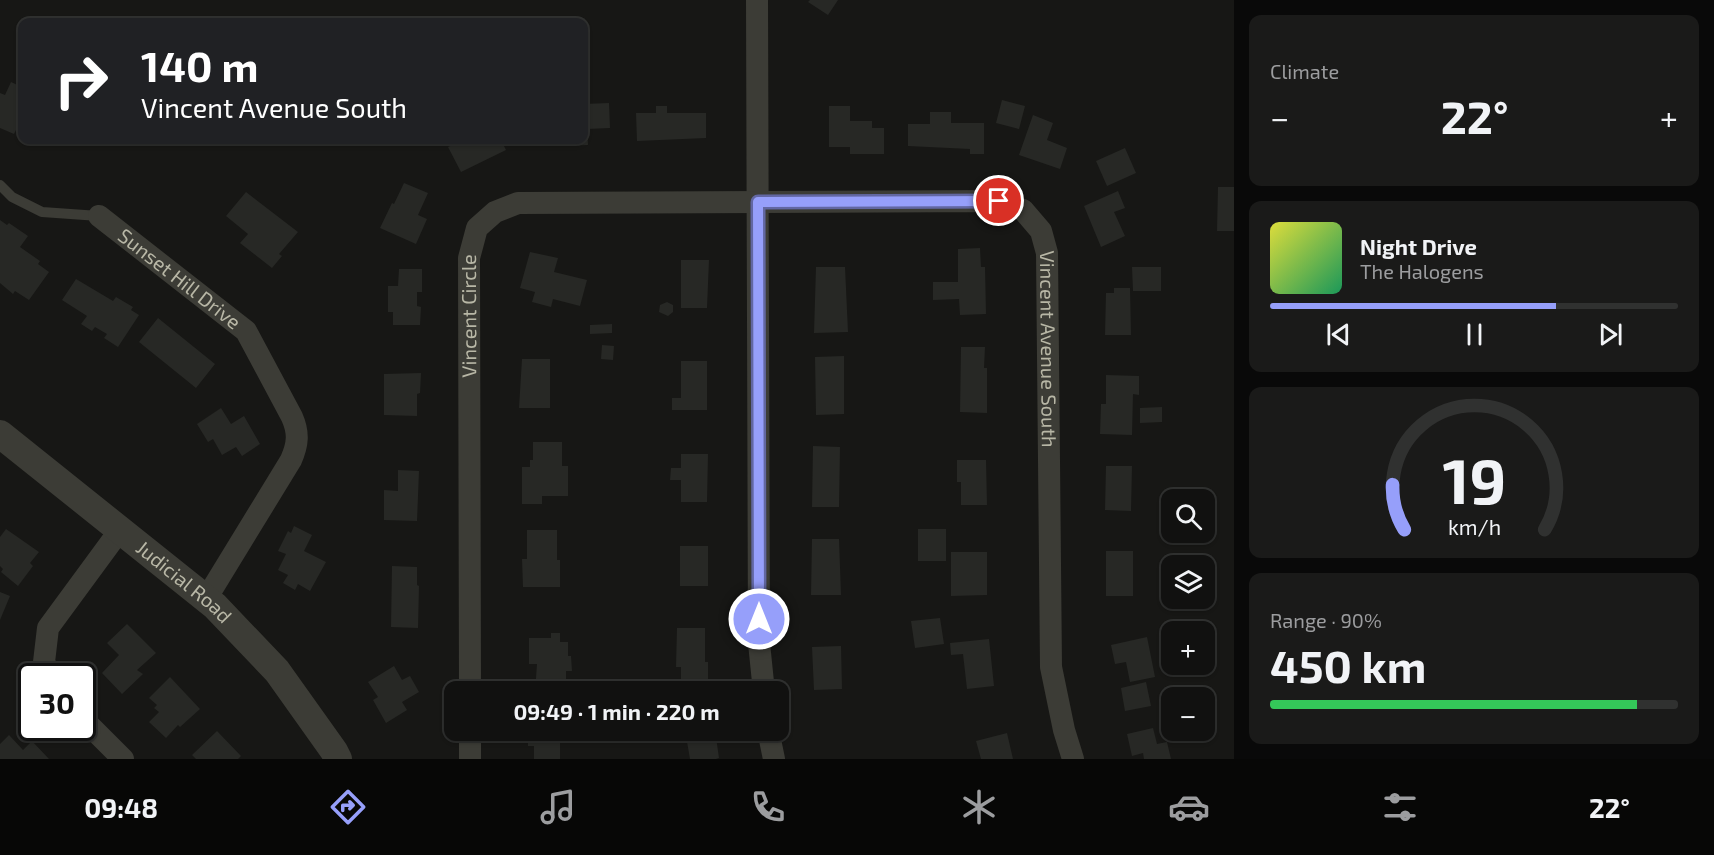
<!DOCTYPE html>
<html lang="en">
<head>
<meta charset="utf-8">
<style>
	:root { --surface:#111110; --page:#1a1a19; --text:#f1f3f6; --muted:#9c9d9f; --line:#303130; --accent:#969ffa }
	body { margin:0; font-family:"Exo 2",sans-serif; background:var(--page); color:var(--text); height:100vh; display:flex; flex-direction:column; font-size:22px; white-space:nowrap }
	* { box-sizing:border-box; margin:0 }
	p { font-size:20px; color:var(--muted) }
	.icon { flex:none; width:33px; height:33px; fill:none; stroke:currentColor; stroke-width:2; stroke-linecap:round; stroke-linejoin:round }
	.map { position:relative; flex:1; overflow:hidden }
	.drawer { display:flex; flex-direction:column; gap:15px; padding:15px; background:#090909; width:480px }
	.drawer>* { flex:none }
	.top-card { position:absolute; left:18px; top:18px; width:570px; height:126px; border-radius:12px; box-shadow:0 2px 4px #0004,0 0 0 2px var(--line); background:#202124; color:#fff; overflow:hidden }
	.controls { position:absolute; left:1161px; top:489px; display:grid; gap:12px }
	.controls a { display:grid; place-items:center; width:54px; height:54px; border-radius:12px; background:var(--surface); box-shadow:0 2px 4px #0004,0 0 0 2px var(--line); font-size:30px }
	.speed { position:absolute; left:18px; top:663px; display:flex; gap:12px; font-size:30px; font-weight:700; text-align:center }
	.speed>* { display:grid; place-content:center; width:78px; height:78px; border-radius:50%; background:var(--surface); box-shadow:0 2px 4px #0004,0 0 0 2px var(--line); line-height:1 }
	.speed .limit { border:3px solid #111; border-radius:9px; background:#fff; color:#111 }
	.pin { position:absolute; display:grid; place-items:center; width:51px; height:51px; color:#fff; margin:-26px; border:3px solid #fff; border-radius:50%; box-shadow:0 2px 6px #0007 }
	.me { position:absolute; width:66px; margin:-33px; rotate:0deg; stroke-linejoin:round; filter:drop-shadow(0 0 4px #0008) }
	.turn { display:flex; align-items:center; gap:21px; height:126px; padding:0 24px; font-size:27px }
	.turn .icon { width:78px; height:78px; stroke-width:2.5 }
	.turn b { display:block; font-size:42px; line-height:51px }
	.big { font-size:45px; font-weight:700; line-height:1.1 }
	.drawer .tile { flex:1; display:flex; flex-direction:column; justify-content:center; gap:9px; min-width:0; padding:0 21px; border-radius:12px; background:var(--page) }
	.drawer .dial { align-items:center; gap:0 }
	.dial svg { height:156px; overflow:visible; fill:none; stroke:var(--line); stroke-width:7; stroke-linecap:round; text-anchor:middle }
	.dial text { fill:var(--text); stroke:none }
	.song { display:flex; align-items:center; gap:18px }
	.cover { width:72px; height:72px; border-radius:9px; background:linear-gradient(135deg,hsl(60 70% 55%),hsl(150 70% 35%)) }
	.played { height:6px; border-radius:3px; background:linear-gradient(90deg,var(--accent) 70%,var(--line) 70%) }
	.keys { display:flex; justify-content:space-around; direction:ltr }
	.heat { display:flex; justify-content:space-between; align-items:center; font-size:33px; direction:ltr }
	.charge { height:9px; border-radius:4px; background:linear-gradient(90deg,#34c759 90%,var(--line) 0) }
	.trip { position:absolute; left:444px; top:681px; width:345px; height:60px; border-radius:12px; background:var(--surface); box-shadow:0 2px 4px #0004,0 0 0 2px var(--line); font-weight:700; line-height:60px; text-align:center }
	.tab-bar { display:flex; height:96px; justify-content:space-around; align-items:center; background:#070706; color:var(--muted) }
	.tab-bar .icon { width:42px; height:42px }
	.tab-bar .current { color:var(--accent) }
	.tab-bar b { font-size:27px; color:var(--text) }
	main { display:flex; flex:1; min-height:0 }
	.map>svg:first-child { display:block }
</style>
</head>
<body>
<main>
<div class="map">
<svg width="1234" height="759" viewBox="0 0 1234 759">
	<rect width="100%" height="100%" fill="#171715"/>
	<path fill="#272825" d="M810,0H838L828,15L808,2Z
		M11,82L22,87V134L16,130L14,134L0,128V93L5,95Z
		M1002,100L1025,106L1019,129L996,123Z
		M609,103L610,128L587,129L588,145L562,146L561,140H584V104Z
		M656,106H667V113H706V138L637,141L636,113H656Z
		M829,106H850V121H872V128H884V154H850V147H829Z
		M930,112H951V123H984V154H970V149L908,146V124H930Z
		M1033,115L1053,123L1047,140L1067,148L1060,169L1019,155Z
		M458,140H501L506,150L461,172L448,147L459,142Z
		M1125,148L1136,173L1107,186L1096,161Z
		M404,183L428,193L418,215L427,219L416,244L380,228L392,203L394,204Z
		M1218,187H1234V231H1217Z
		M1118,191L1125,208L1114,212L1125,236L1101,247L1084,206Z
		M246,192L298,232L279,254L282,256L272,268L240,243L248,234L226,216Z
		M0,220L7,225L9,223L28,236L20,247L40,261L38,264L49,272L29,300L15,291L13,294L0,283Z
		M980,248L981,267H985L986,314L960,315L959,299L933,300V282H958V249Z
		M530,252L558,258L554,272L587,280L580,306L553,299L551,307L532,302L535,292L520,288Z
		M681,260H709L707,308H681Z
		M816,267H845L848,332L814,333Z
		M1132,267H1161V291H1133Z
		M399,269H422V292H417V306L421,307L420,325H393V312H388V286H398Z
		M76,279L113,301L116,297L133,307L131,310L139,315L118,347L104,338L107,334L95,327L92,331L81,324L87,316L62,300Z
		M1114,288H1130L1131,335H1105L1106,293H1114Z
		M667,302L673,305V312L668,316L659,312L660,305Z
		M158,318L215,364L196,388L139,342Z
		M612,324V333L590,334V325Z
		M602,345L614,346L613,360L601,359Z
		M961,347H985L984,368H987V413L960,412Z
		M844,356V414L816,415L815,357Z
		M522,359H550V408H519Z
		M681,361H707V410H672V398H681Z
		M421,373L420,393L417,394V416L384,415V374Z
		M1106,375L1139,376V395L1133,394L1132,435L1100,434L1101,404H1106Z
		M1162,407V422L1140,423V408Z
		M221,408L231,424L244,416L260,444L242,456L236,447L222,455L213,439L208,442L197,424Z
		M533,442H562V466H568V496H542V504H522V467H530V460H533Z
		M813,446L840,447L839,507H812Z
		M681,454H708L707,502H681V480H670L671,468H681Z
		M957,460H986L987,505H961V482H957Z
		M1106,466H1132L1131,511L1105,510Z
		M398,470L419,471L417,521L384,520V490L398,491Z
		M294,526L312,535L304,551L326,562L310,591L298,584L295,590L283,583L288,575L278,570L286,554L278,551L288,531L291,533Z
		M6,529L39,552L30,563L33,566L18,586L1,572L3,569L0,566V537Z
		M918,529H946V561H918Z
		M527,530H557V560H560V587H523L522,559H527Z
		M812,539H839L841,595H811Z
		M680,546H708V586H680Z
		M1106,551H1133V596H1106Z
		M951,552H987V595L951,596Z
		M392,566L417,567V585L419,586L418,628L391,627Z
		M0,592L10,596L0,620Z
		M940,618L944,644L915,648L911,621Z
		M127,624L156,653L137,670L143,674L122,694L102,673L119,655L107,643Z
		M677,628H705V662H708V687H681V667H676Z
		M551,633H560V642H568V656H571L572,671H566V692H535L537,664H529V638H551Z
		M1147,637L1155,677L1130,682L1126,662L1115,664L1111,645Z
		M989,639L994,686L967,689L963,654L951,655L950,643Z
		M841,646L842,689L814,690L812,647Z
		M394,666L402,680L410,676L419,692L402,702L407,710L386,723L373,700L378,697L368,682Z
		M170,677L200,709L180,727L178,725L166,738L149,722L159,712L154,708L157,705L149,698Z
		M1146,682L1151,706L1125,711L1121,688Z
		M1153,728L1157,744L1167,742L1171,759H1144L1143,753L1132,756L1127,734Z
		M528,730H560V759H534V746H528Z
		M685,730H715L719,758L716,759H690Z
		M217,731L241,756L238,759H196L192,755Z
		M1007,733L1013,759H981L976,741Z
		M9,735L23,750L32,741L49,759H0V744Z"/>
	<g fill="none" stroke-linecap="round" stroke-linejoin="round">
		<path stroke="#3c3c36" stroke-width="10" d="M0,185L12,197L42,212L99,216"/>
		<g stroke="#3c3c36" stroke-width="22">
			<path d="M757,0L759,643L764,692"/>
			<path id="s1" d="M99,216L246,331L292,417C299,433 298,444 291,460L206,599"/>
			<path d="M51,676L44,662L48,628L120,530"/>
			<path id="s2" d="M470,692L469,258L477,228L495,212L518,203L999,201L1023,210L1041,231L1047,253L1051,667L1064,730L1073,759"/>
			<path d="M82,718L123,759"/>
			<path d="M768,730L774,759"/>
			<path d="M470,759V730"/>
		</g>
		<path stroke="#3c3c36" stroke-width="28" id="s3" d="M0,434L215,606L277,671L334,751L338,759"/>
	</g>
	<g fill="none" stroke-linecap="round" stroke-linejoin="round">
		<defs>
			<path id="route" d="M759,619L758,202L999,201"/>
		</defs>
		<use href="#route" stroke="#6267a2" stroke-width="15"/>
		<use href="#route" stroke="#969ffa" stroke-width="10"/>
	</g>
	<g text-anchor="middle" stroke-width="6" stroke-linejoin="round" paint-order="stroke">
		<g font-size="20" fill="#b8b7a6" stroke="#121210">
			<text dy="7" stroke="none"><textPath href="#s1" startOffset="102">Sunset Hill Drive</textPath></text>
			<text dy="7" stroke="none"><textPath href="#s2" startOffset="376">Vincent Circle</textPath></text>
			<text dy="7" stroke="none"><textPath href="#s2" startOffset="1167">Vincent Avenue South</textPath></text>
			<text dy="7" stroke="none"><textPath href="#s3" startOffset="236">Judicial Road</textPath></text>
		</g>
	</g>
</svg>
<div class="controls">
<a><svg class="icon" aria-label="search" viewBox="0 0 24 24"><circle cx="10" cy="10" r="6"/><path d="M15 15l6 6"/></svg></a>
<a><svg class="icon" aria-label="layers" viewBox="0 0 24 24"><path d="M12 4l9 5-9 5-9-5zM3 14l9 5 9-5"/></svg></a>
<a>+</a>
<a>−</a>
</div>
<div class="speed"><div class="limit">30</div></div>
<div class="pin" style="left:999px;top:201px;background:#d93025"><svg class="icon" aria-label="arrive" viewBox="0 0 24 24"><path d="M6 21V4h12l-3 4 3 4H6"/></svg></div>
<svg class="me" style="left:759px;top:619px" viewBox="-20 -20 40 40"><circle r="17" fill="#969ffa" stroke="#fff" stroke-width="3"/><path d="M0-11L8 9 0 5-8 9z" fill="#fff"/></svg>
<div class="trip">09:49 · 1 min · 220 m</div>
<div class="top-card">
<div class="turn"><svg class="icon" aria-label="right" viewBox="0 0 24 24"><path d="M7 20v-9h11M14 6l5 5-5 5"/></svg><div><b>140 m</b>Vincent Avenue South</div></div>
</div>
</div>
<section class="drawer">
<div class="tile"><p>Climate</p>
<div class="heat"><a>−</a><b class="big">22°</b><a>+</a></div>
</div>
<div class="tile">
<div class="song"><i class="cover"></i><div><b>Night Drive</b><p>The Halogens</p></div></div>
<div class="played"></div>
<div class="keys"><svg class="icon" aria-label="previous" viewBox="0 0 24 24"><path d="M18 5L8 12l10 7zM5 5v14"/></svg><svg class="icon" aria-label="pause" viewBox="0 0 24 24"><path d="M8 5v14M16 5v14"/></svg><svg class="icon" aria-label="next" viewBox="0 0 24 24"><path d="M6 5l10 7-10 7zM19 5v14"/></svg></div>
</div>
<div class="tile dial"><svg viewBox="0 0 100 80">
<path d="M14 69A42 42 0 1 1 86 69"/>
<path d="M14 69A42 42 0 0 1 8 46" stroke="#969ffa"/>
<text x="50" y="56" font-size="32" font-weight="700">19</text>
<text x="50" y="72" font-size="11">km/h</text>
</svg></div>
<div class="tile"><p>Range · 90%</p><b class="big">450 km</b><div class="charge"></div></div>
</section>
</main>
<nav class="tab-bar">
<b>09:48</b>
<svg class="icon current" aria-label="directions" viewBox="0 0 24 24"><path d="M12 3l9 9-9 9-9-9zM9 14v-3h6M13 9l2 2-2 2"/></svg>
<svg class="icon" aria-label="music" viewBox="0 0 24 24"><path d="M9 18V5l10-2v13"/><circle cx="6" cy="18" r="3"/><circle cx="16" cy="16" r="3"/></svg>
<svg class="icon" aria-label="phone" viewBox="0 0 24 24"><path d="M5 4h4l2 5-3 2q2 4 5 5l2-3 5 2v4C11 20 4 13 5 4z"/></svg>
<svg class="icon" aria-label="climate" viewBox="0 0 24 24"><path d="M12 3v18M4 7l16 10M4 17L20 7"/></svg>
<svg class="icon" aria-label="car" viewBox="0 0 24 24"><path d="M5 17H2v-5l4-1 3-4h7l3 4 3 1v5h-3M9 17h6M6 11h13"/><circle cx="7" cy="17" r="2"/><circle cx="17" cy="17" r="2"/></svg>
<svg class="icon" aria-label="filters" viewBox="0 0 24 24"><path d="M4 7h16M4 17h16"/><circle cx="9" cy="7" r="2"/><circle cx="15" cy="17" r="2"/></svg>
<b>22°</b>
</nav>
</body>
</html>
